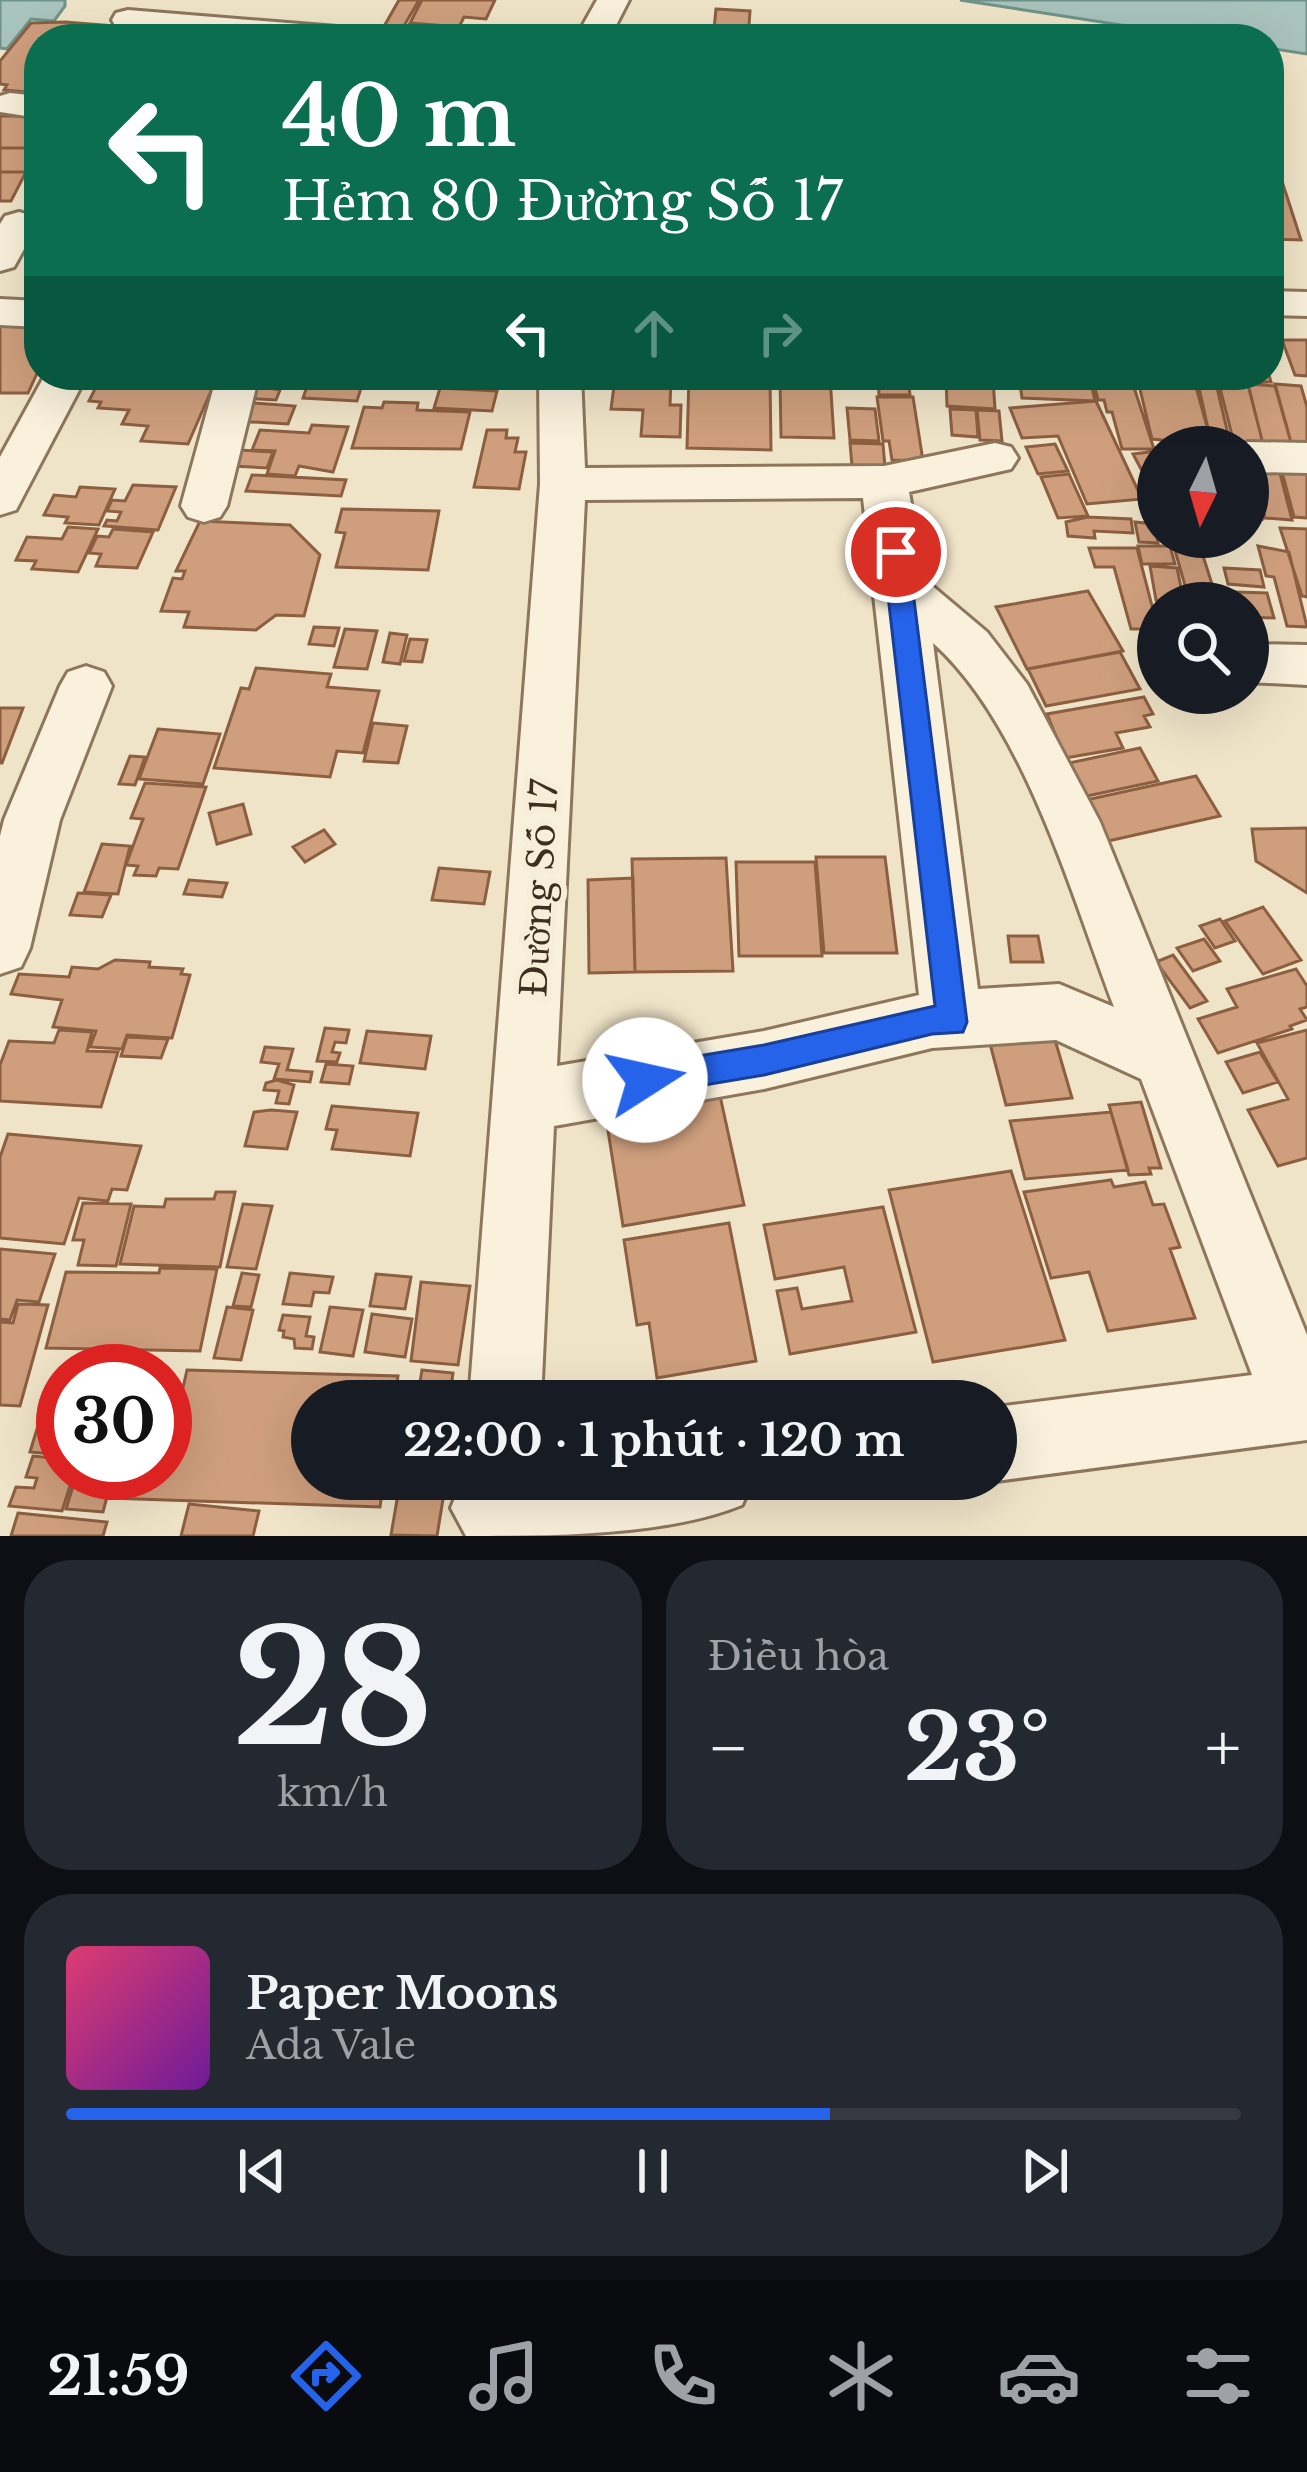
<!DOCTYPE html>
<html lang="vi">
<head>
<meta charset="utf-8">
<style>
	:root { --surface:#171b24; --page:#242831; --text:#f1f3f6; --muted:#9ea1a6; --line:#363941; --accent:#2563eb }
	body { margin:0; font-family:"Libre Baskerville",serif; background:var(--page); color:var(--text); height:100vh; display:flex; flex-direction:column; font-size:45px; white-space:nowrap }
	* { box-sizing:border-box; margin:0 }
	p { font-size:39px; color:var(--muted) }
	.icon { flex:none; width:66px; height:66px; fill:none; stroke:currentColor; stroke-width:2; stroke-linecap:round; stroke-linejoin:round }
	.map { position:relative; height:1536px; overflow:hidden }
	.drawer { display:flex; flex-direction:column; gap:24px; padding:24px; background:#0d0f14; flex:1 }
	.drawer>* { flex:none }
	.hud { position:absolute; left:24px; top:24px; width:1260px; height:366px; border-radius:48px; box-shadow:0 12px 48px #0002; background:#0b6e4f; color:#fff; overflow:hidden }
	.needle { width:78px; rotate:185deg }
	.tools { position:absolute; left:1137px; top:426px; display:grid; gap:24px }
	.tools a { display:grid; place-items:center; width:132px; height:132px; border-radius:50%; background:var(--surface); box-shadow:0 12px 48px #0002; font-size:60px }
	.speed { position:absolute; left:36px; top:1344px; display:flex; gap:24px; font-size:60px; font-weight:700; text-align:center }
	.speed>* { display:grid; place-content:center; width:156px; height:156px; border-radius:50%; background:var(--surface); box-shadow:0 12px 48px #0002; line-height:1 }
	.speed .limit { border:18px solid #d22; background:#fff; color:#111 }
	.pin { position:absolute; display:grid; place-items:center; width:102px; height:102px; color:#fff; margin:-51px; border:6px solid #fff; border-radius:50%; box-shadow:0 3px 12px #0007 }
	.me { position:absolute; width:132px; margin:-66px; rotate:80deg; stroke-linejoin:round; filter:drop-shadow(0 0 9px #0008) }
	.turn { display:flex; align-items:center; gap:42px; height:252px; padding:0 60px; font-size:54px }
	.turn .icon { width:156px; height:156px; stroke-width:2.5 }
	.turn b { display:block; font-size:84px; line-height:102px }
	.lanes { display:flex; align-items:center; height:114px; padding:0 60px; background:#0003; justify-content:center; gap:60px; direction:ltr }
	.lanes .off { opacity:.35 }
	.big { font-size:90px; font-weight:700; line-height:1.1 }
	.drawer .tile { flex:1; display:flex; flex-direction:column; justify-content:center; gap:18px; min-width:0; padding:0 42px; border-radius:48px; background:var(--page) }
	.drawer .dial { align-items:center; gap:0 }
	.dial b { font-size:156px; line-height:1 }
	.song { display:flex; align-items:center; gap:36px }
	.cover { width:144px; height:144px; border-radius:18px; background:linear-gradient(135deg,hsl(340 70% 55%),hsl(280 70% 35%)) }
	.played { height:12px; border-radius:6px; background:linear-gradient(90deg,var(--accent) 65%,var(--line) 65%) }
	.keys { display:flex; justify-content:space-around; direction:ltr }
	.heat { display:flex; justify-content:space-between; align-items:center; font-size:66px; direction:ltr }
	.drawer .tiles { flex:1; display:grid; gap:24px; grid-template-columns:1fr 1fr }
	.tile:last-child { grid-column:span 2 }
	.trip { position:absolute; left:291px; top:1380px; width:726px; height:120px; border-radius:60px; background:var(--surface); box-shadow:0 12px 48px #0002; font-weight:700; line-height:120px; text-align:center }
	.tabs { display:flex; height:192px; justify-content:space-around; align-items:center; background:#090b0e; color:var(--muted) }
	.tabs .icon { width:84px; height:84px }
	.tabs .on { color:var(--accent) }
	.tabs b { font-size:54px; color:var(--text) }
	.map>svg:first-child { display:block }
</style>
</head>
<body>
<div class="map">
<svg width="1307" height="1536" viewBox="0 0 1307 1536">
	<rect width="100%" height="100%" fill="#f0e4c8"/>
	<path fill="#a9c4bc" stroke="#6f938a" stroke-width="3" d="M0,0H65V6L54,21L31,19L7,49L0,48Z
		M960,0H1307V54L1269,48V39H1211Z"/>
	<path fill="#cf9f7d" stroke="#8d5f41" stroke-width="3" d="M399,0H419L401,31L382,30Z
		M422,0H495L486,19L464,17L459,27L410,23Z
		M716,9L750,11L748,39H713Z
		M65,22L128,27L125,31L166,39H39V93L4,90L7,85L0,84V61L31,23Z
		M0,116H39L38,148H0Z
		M1269,141L1301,240L1269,239Z
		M0,148H38L26,172H0Z
		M0,172H26L11,201H0Z
		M0,323L39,324V369L28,393H0Z
		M1282,340H1307V376L1295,375Z
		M102,375H218L188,444L141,441L148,426L122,424L129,410L98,408L101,402L89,401Z
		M311,375H365L357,401L303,398Z
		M689,375L770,376L771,450L687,448Z
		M1092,375H1269L1271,382L1093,378Z
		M780,376L830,377L834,438L781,437Z
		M946,376L993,379L995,409L947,406Z
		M878,378L908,379L910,395H879Z
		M249,379L267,380L264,387L280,390L276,400L242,398Z
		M625,379L671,380L670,405H681L680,437L641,436L643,410L611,409L614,386L625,387Z
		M1093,380L1132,381L1154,449H1122L1112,412H1107L1104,400H1098Z
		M1138,381L1195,383L1212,445L1152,439Z
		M1198,383L1216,384L1228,434L1209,433Z
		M1020,384L1092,387L1095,401L1022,398Z
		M1219,384L1248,385L1263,444L1234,443Z
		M1248,384L1275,386L1292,446L1263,444Z
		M1275,384L1301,386L1307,407V447L1292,446Z
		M440,388L497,391L492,411L434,408Z
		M877,397H913L923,461L892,460L889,441H883Z
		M1096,401L1142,499L1087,504L1058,436L1022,438L1010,408Z
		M242,402L295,406L288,424L234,421Z
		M384,402L418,403L417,410L470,412L461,449L352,448L364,407L382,408Z
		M847,408L875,409L879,441L850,440Z
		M950,409L976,410L978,437L952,435Z
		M977,410L999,411L1002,441L980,440Z
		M312,425L348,427L333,472L299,466L295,476L267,474L275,451L252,450L260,430L309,433Z
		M487,430H507L506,438H518L515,452H526L519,489L474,487Z
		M850,443L883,444L885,467L852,466Z
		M1055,444L1068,471L1038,474L1026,447Z
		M239,450L273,452L267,468L233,466Z
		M1158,451V501L1133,454Z
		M1249,457L1276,458L1292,520L1265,518Z
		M1278,457L1307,465V518L1294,517Z
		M1248,463L1262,519L1248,518Z
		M1069,474L1088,516L1058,518L1041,477Z
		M252,475L346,480L341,496L246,491Z
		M133,485L176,487L158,530L104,526L107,520L117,521L121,512L107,511L112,500L125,501Z
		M80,487L115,489L99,525L65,523L68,517L44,515L54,495L76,497Z
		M342,509L439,511L428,570L336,567L345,533L336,532Z
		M1088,517L1131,519L1133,533L1094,531L1095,538L1068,536L1066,522Z
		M200,521L290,525L320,555L304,616L276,615L256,630L184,627L189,612L161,611L173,578L182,579L185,571H176Z
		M1135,522L1155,524L1158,543L1139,542Z
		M68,527L98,529L78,572L32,569L36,561L16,560L27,537L62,539Z
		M1280,528L1307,529V597L1302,596Z
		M113,529L153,532L137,568L96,566L101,554L89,553L97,536L109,537Z
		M1172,540H1198L1218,603H1190Z
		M1138,546H1170L1175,564H1142Z
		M1258,546L1289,552L1307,627L1287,626L1274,577L1266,576Z
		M1089,548H1137L1158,629H1131L1114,567H1095Z
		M1150,566L1177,568L1184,602L1156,600Z
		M1224,568L1260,570L1264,587L1228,584Z
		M1088,591L1123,651L1027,669L996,607Z
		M1235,592L1267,593L1274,618L1248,617V603H1238Z
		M314,627L339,628L334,646L309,644Z
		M345,629L377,631L367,669L334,667Z
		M390,633L407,635L400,664L383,662Z
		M410,639L427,640L422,662L404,661Z
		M1120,652L1140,689L1046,706L1028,669Z
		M256,668L331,674L327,687L379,691L363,753L337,751L330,777L214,768L241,688L249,689Z
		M1144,697L1153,714L1144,716L1150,727L1116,733L1123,748L1065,758L1047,714Z
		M0,708H23L2,763H0Z
		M373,723L407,726L398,763L364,761Z
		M158,729L220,734L203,784L139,779Z
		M1140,748L1158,781L1087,796L1069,763Z
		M130,756L145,757L135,785L119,784Z
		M1196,776L1220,816L1108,841L1086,800Z
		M145,783L206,787L178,869L159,868L156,876L134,875L138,866L126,865L143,819L131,818Z
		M243,804L251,834L217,844L209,813Z
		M1307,828V893L1256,861L1252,829Z
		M324,830L335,844L305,862L293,847Z
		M102,844L130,846L118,894L84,892Z
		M816,857H885L897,953H824Z
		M726,858L733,971L635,972L632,859Z
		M736,862H815L822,956H739Z
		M439,868L490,872L484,904L432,900Z
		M633,878L635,972L589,973L588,880Z
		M189,880L227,883L222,897L184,894Z
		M78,893L111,895L102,917L70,915Z
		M1263,907L1301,960L1263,974L1225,921Z
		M1220,919L1235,941L1215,948L1200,926Z
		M1008,936H1038L1043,962H1011Z
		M1204,939L1220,961L1193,971L1177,948Z
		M1173,955L1207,1001L1190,1008L1156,962Z
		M115,960L150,962L149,967L183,969L181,974L190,975L172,1038L127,1035L122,1049L90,1047L96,1031L53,1027L62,1000L11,994L19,974L69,977L72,967L98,969Z
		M1296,969L1307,986V1007L1300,1009L1307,1020L1290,1026L1292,1029L1218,1053L1198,1019L1237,1007L1227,989Z
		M1051,1026L1072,1098L1006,1105L987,1032Z
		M325,1028L349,1030L346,1043L335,1042L332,1052L340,1053L337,1062L317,1061Z
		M59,1030L92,1032L87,1051L118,1052L101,1107L0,1101V1065L9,1041L54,1043Z
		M1307,1030V1158L1278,1166L1248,1110L1288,1099L1257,1043Z
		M367,1031L431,1036L425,1069L360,1063Z
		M127,1037L168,1039L161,1058L121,1056Z
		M265,1047L293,1049L287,1070L312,1072L310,1082L274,1079L279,1064L261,1062Z
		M1260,1052L1278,1082L1243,1093L1226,1062Z
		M326,1064L353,1066L349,1084L321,1082Z
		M715,1073L744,1205L623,1226L604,1105Z
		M277,1080L294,1085L289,1104L276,1103L279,1091L264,1090L266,1083Z
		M1141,1102L1161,1168H1149L1151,1174L1129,1175L1109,1105Z
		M332,1106L418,1113L410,1156L332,1149L337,1130L326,1129Z
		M271,1110L297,1112L287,1149L245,1146L254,1112Z
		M1111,1112L1128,1170L1025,1179L1010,1121Z
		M8,1134L141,1146L127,1190L112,1189L108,1201L79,1198L64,1244L0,1238V1157Z
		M1011,1171L1065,1340L933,1362L889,1190Z
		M1111,1180L1114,1187L1145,1182L1153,1205L1164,1204L1180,1247L1170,1249L1195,1318L1108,1331L1089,1272L1051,1278L1024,1192Z
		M216,1192H235L220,1267L120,1264L134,1206L164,1207L166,1199H214Z
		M83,1203L131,1204L116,1266L78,1265L84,1240H73Z
		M243,1204L272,1206L256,1269L227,1267Z
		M883,1207L916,1332L790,1354L777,1291L797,1288L802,1309L852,1301L844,1267L775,1279L764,1225Z
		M729,1223L756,1361L657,1378L649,1323L637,1325L624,1240Z
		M0,1249L55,1254L39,1302L17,1300L10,1320L0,1319Z
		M160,1268L217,1269L200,1351L46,1348L66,1272L159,1273Z
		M242,1273L259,1275L251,1307L233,1306Z
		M290,1273L333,1277L329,1293L314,1292L311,1306L283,1304Z
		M376,1274L411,1277L405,1309L370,1306Z
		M421,1282L470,1286L458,1365L411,1361Z
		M18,1304L48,1305L20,1406L0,1405V1322L13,1323Z
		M227,1307L253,1310L241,1360L214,1358Z
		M330,1307L363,1310L353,1356L320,1352Z
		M372,1314L412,1319L405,1357L365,1352Z
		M283,1315L310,1317L306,1336L314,1337L312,1349L295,1348L294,1339L283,1337L284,1331L279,1330Z
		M187,1370L398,1376L394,1401H312V1479H384L380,1507L109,1498L112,1487L102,1486L105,1473H165V1445H170Z
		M422,1370L453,1373L451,1388L459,1389L457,1401H417Z
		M50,1386L63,1387V1455L30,1452Z
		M33,1456L63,1459V1473H74L62,1511L9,1506L16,1487L34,1488L37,1478L26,1477Z
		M73,1486L109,1489L103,1512L66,1509Z
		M399,1488L444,1493L437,1536L391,1535Z
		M189,1504L259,1511L253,1536H181Z
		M18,1513L107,1522L103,1536H11Z"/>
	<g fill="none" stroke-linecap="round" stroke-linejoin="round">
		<defs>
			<path id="minor" d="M597,0H629L609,39H575Z
				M128,10L362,29L379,39H240L116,27L112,20L116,13Z
				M10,93L39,96V118L0,112V96Z
				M19,212L33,216L38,224L14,267L0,271V224L5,216Z
				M1269,291L1307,292V316L1269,315Z
				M0,299L39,301V327L0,325Z
				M45,375H87L16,510L0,515V457Z
				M217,375H259L227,506L220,517L204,522L188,517L181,506Z
				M539,375H581L585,468L884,466L995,443L1011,447L1018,458L1011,469L909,492L924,579L987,632L1027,684L1100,822L1307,1335V1440L996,1481L992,1479H996V1407L1252,1375L1141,1079L1056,1040L932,1048L764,1089L554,1126L541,1401H469L540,484ZM863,498L919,995L764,1031L557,1066L585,500ZM933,643C1024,724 1071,894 1114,1007L1059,984L978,989Z
				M1248,442L1307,443V473L1248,472V447H1232Z
				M1248,644L1307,645V685L1248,682Z
				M86,666L104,672L112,686L60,820L30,948L21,967L0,974V836L4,820L60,686L68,672Z
				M468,1479H753L742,1505C666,1536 548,1536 466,1536L451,1508L462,1481Z"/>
		</defs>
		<use href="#minor" stroke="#8d765c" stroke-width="6"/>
		<use href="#minor" fill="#faf1dc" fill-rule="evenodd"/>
	</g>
	<path fill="#2563eb" stroke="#184099" stroke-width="3" d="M896,543L908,552L967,1022L963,1032L932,1034L764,1075L645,1095L634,1091L629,1080L634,1070L645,1065L764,1045L935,1006L883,552Z"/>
	<g text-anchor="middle" stroke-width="12" stroke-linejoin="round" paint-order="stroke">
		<g font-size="36" fill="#3d2e20" stroke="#f7eed8">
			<text transform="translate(539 888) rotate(-87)" y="13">Đường Số 17</text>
		</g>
	</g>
</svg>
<div class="tools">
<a><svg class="needle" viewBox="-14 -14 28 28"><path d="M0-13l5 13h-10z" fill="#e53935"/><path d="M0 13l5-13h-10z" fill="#9ea1a6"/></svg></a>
<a><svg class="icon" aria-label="search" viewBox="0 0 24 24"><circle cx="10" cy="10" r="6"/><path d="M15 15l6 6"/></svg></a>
</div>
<div class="speed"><div class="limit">30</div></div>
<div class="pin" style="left:896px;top:552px;background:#d93025"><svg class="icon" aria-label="arrive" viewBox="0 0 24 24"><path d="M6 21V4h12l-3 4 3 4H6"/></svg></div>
<svg class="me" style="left:645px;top:1080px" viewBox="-20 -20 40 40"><circle r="19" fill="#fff"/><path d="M0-13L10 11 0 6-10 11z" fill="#2563eb"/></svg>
<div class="trip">22:00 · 1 phút · 120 m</div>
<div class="hud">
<div class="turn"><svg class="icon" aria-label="left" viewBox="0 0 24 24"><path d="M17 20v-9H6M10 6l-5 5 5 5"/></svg><div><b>40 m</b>Hẻm 80 Đường Số 17</div></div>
<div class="lanes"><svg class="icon" aria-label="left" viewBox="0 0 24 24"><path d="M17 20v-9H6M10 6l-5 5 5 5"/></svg><svg class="icon off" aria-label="ahead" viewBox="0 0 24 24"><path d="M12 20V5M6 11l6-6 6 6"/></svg><svg class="icon off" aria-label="right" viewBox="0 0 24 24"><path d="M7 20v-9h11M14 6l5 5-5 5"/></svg></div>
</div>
</div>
<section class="drawer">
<div class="tiles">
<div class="tile dial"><b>28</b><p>km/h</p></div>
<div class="tile"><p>Điều hòa</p>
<div class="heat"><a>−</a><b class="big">23°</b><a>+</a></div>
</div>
<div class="tile">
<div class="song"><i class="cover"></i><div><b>Paper Moons</b><p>Ada Vale</p></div></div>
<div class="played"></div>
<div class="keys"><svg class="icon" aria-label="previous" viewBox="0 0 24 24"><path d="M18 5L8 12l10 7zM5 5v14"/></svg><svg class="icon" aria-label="pause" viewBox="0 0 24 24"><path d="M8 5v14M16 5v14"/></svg><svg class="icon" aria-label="next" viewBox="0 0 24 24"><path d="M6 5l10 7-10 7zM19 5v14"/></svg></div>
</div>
</div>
</section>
<nav class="tabs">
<b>21:59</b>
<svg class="icon on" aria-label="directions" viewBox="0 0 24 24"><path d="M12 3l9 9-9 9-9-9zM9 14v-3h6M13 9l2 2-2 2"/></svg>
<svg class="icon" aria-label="music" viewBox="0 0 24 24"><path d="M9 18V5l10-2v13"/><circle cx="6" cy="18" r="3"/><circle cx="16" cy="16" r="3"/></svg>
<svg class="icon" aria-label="phone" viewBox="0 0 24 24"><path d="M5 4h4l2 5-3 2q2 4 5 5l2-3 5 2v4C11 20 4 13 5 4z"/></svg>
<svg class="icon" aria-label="climate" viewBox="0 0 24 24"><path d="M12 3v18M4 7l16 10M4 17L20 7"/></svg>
<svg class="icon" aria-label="car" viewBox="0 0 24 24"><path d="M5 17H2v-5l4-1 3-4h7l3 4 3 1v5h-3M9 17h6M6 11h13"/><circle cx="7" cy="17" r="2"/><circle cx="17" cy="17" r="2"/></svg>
<svg class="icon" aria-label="filters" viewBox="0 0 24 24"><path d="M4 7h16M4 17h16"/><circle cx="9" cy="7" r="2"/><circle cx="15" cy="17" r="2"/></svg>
</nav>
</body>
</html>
